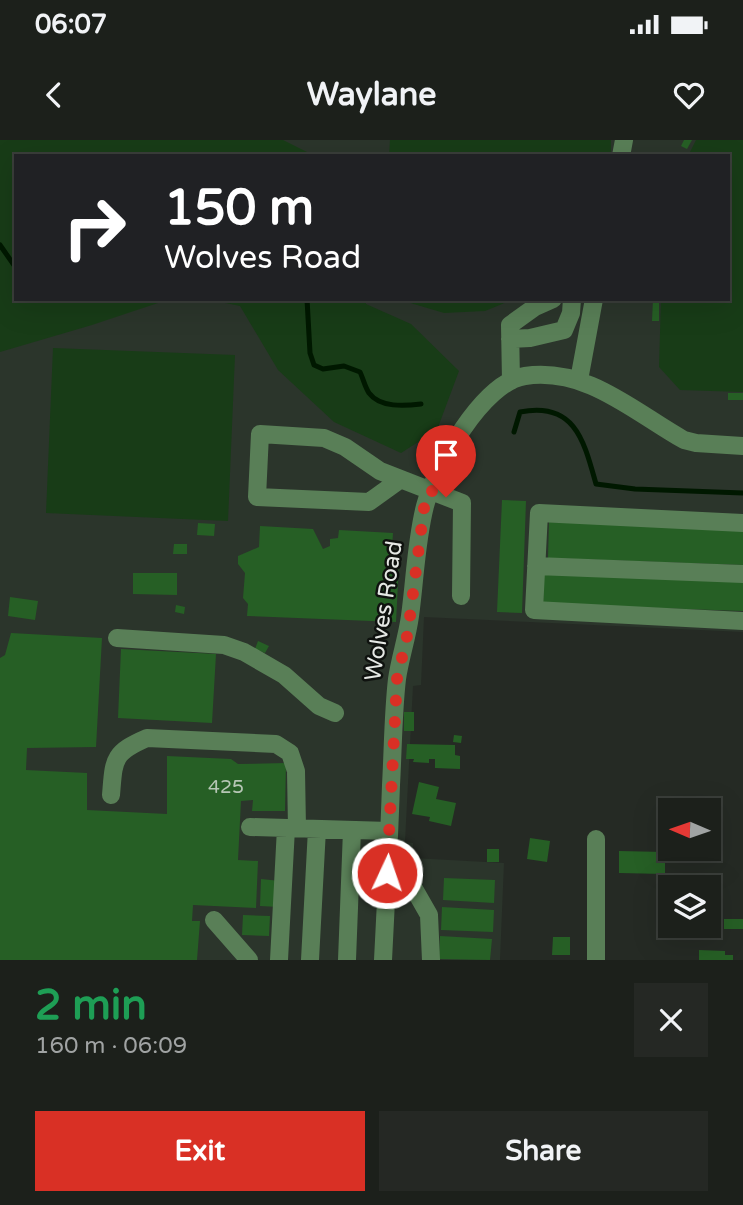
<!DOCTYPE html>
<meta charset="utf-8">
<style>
:root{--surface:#1c201b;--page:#252824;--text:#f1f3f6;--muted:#a0a3a3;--line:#3a3e3a;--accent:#d93025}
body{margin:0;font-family:"Varela Round",sans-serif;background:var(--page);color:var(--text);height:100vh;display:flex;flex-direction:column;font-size:26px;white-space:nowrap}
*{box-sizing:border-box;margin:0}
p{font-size:23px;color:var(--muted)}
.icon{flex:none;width:38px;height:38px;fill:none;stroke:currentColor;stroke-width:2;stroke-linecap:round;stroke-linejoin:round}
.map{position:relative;height:820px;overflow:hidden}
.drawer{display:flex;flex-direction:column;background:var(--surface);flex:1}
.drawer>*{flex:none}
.hud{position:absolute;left:14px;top:14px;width:716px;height:147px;border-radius:0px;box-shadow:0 7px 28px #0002,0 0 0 2px var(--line);background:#202124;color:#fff;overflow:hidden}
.needle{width:46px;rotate:272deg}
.tools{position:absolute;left:658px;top:658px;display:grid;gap:14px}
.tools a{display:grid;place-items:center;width:63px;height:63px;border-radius:0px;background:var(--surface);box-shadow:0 7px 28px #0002,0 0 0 2px var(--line);font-size:35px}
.pin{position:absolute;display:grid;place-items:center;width:60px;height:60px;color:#fff;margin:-72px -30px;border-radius:50% 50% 50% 0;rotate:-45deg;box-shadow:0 0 7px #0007}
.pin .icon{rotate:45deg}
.me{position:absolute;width:77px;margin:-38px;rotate:3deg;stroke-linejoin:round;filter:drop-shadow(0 0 5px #0008)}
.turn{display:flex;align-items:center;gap:24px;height:147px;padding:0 35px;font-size:32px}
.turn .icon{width:91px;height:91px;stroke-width:2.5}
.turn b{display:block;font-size:49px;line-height:60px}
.round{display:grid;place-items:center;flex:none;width:74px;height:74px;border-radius:0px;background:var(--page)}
.summary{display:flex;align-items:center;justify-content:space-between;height:119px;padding:0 35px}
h1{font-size:42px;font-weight:700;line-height:52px;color:#1e9e55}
.primary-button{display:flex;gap:14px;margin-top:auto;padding:14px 35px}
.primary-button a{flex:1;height:80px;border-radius:0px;background:var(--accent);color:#fff;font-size:28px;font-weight:700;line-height:80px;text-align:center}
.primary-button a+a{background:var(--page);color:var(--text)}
.status{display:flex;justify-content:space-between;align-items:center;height:49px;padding:0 35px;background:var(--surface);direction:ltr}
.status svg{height:19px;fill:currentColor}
header{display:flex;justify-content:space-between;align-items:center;height:91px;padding:0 35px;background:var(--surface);font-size:32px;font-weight:700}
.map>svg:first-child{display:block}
.built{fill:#2b352b;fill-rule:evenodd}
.green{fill:#183c17}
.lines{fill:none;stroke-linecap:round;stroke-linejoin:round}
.stream{stroke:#001800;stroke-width:5}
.building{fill:#265f25}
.minor{stroke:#597f57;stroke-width:18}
.route{stroke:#d93025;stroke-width:12;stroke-dasharray:0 21.6}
.labels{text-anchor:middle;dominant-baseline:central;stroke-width:5;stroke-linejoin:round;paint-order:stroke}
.number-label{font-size:19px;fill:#b6c6b5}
.street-label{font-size:23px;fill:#e6e9e5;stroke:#0f120f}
</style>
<div class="status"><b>06:07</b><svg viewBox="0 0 49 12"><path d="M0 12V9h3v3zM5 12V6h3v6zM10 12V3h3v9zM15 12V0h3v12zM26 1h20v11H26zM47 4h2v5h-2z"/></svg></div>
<header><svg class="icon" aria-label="back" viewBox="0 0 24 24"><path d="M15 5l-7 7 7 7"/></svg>Waylane<svg class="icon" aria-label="heart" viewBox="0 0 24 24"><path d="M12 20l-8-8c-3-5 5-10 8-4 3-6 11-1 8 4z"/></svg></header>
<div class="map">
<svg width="743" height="820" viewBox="0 0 743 820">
<rect width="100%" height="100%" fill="#252a24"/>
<path class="built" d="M 13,0 L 743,0 L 743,492 L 424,477 L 421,545 L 413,546 L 405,702 L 413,703 L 413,718 L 504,723 L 500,820 L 0,820 L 0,148 ZM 16,16 L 728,16 L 728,159 L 16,159 Z"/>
<path class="green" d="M 0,0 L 283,0 L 315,16 L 16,16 L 16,159 L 170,159 L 92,185 L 0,212 Z
M 390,0 L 611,0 L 611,16 L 389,16 Z
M 696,0 L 743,0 L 743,252 L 680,250 L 659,227 L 661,159 L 728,159 L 728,16 L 688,16 Z
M 206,159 L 366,159 L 366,164 L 411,184 L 459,231 L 437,290 L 401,313 L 334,282 L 278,230 L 240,166 Z
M 397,159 L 514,159 L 485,171 L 444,173 Z
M 53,208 L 235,215 L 228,381 L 46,373 Z"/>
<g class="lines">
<path class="stream" d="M 0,105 L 16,128
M 307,159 L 310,213 L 314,225 L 323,229 L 344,226 L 360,232 C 363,238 365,247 369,253 C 380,268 405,266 421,264
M 514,292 L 520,272 C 575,261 584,301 596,344 L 635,349 L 743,353"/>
</g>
<path class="building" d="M 684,0 L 692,0 L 687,9 L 681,6 Z
M 653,159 L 659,159 L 659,181 L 652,181 Z
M 728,253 L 743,253 L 743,260 L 728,260 Z
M 502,360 L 526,361 L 522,473 L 497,472 Z
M 549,382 L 743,390 L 743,425 L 548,418 Z
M 198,383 L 215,384 L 214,396 L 197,395 Z
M 260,386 L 313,389 L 323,409 L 330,406 L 330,399 L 338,398 L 339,390 L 393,393 L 391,423 L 399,424 L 396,482 L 247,476 L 248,464 L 243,458 L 245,433 L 238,424 L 238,416 L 259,407 Z
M 174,404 L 187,404 L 187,414 L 173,414 Z
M 133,433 L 177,433 L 177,455 L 133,454 Z
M 544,434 L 743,440 L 743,471 L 543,464 Z
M 10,457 L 38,461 L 35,480 L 8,476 Z
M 176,465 L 185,467 L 184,474 L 175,472 Z
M 11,493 L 102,498 L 96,607 L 27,608 L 26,630 L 87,633 L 87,670 L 167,674 L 167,616 L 231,619 L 238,624 L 286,623 L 285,671 L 252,671 L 253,660 L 241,661 L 238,720 L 258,721 L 256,768 L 193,765 L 192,781 L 200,781 L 197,820 L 0,820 L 0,518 L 5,515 Z
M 258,501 L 269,506 L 265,513 L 255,509 Z
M 121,509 L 216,514 L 212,583 L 118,578 Z
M 404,572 L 414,572 L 414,591 L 404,591 Z
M 454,595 L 462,596 L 461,603 L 453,602 Z
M 407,604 L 455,605 L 455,615 L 460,616 L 460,629 L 435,628 L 435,619 L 429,619 L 429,623 L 413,622 L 414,619 L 406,619 Z
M 419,642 L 439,647 L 436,659 L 456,663 L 451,686 L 429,681 L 430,677 L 412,674 Z
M 530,698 L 550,701 L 547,722 L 527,719 Z
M 487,709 L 499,709 L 499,722 L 487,722 Z
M 619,711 L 665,712 L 665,734 L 619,733 Z
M 444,738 L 495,740 L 494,763 L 443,760 Z
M 261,739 L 280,741 L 279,767 L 260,766 Z
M 442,767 L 494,770 L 493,792 L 441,790 Z
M 243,775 L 270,776 L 269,796 L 242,795 Z
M 724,779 L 743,779 L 743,789 L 724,789 Z
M 440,796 L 492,799 L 490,820 L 439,819 Z
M 553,797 L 570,797 L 570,815 L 552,815 Z
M 699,810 L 725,811 L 725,815 L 733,815 L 733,820 L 699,820 Z"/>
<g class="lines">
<path class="minor" d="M 621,16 L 624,0
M 510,199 L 530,198 L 564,190 L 571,173 L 572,159
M 579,240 L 594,159
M 511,241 L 510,185 L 535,167 L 553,159
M 401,339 L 369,362 L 257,357 L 260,294 L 324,298 L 345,307 L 380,331 L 462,363 L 461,456
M 743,383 L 539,373 L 534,470 L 743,481
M 536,426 L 743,434
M 117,498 L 224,505 L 244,512 L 284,535 L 319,566 L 335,573
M 111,655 C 114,620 112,613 147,598 L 276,604 L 290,613 L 296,631 L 297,688
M 250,687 L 389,691
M 387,733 L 413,747 L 429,775 L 431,820
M 214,780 L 249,820
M 279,820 L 286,688
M 310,820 L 317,689
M 347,820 L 352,690
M 383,820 C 386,762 389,703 391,645 C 393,610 393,574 397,539 C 400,518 407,498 410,476 C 415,440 416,401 425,366 C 435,327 483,242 525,236 C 587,227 634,272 684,300 L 696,303 L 743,306
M 596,820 L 596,699"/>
</g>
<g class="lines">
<path class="route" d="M 387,733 L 397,539 L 408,492 L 424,368 L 430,350 L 446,357"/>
</g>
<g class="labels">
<g class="number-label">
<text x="226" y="647">425</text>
</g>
<g class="street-label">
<text transform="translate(384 471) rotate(-81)">Wolves Road</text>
</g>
</g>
</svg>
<div class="tools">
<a><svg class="needle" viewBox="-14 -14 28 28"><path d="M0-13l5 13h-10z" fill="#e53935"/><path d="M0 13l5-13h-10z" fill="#a0a3a3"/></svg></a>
<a><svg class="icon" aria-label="layers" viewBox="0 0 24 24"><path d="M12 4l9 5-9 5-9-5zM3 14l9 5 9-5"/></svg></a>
</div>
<div class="pin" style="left:446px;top:357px;background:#d93025"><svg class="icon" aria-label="arrive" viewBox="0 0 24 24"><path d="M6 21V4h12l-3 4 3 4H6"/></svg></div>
<svg class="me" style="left:387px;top:733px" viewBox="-20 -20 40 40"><circle r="17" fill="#d93025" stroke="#fff" stroke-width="3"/><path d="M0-11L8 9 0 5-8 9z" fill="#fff"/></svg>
<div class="hud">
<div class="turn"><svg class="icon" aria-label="right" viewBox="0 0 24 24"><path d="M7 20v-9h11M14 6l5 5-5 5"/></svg><div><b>150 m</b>Wolves Road</div></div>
</div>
</div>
<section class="drawer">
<div class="summary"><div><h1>2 min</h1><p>160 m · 06:09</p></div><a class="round"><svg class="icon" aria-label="close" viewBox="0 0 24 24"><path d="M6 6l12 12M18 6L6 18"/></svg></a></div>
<div class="primary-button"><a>Exit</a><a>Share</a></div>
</section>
